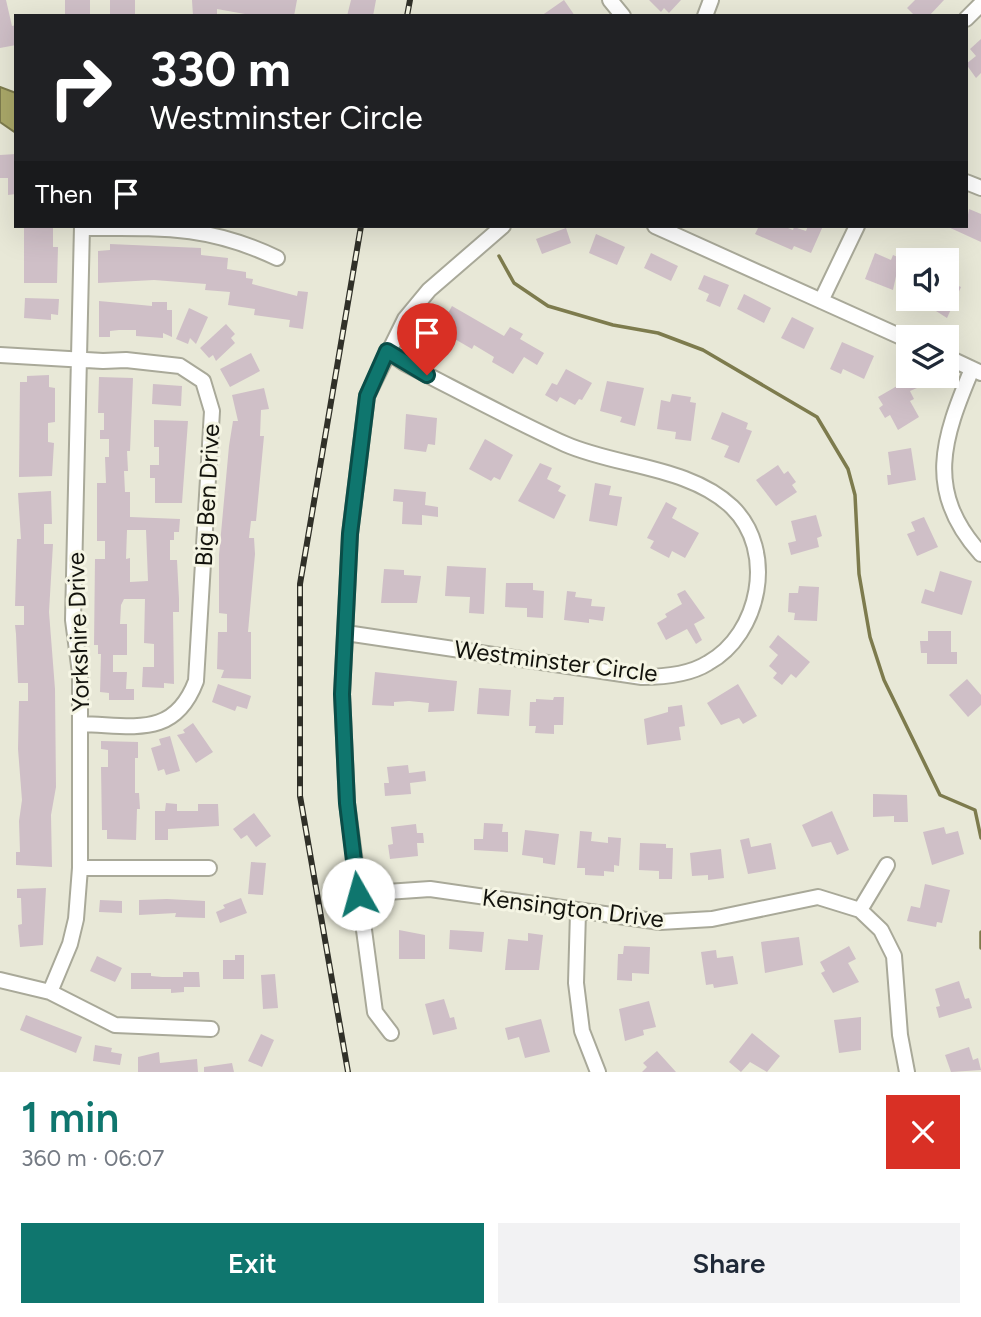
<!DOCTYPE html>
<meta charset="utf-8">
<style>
:root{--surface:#fff;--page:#f2f2f3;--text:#1f2937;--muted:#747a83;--accent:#0f766e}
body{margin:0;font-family:Figtree,sans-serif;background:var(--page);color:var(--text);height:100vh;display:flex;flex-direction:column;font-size:26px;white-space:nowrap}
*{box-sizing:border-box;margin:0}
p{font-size:23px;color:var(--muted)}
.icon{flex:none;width:38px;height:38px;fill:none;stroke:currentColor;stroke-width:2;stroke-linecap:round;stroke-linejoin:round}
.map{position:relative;height:1072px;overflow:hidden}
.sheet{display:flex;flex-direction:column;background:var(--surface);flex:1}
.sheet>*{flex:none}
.top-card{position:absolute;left:14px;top:14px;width:954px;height:214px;border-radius:0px;box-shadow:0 7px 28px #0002;background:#202124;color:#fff;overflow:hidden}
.fabs{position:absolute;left:896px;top:248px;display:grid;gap:14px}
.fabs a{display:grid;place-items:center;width:63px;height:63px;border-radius:0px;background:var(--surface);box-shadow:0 7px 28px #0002;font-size:35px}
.pin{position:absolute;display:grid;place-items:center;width:60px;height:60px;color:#fff;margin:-72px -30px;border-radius:50% 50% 50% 0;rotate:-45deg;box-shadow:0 0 7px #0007}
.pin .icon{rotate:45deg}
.me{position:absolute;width:77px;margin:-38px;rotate:353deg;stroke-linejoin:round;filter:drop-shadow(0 0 5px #0008)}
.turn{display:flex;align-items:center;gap:24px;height:147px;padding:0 21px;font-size:32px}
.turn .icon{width:91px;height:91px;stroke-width:2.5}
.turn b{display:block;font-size:49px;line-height:60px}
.then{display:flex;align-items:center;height:66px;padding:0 21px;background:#0003;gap:14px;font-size:26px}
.round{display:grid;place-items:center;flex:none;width:74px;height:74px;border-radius:0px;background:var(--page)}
.head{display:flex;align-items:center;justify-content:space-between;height:119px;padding:0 21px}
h1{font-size:42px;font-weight:600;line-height:52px;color:var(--accent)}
.button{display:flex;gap:14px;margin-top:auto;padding:14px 21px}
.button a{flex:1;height:80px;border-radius:0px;background:var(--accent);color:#fff;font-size:28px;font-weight:600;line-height:80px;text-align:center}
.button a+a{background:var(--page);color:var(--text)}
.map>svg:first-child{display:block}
.water{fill:#aaa869;stroke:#7d7b4d;stroke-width:2}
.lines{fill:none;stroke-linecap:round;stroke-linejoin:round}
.stream{stroke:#7d7b4d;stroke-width:3.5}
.building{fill:#cfbfc7;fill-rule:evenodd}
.minor-casing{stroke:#a9a999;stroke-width:18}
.minor{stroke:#fff;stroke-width:14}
.rail-casing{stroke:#303028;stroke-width:6}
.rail{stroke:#f5f5e4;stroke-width:3.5;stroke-dasharray:10;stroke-linecap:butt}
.route-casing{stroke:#0a4d48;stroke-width:18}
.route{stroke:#0f766e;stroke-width:12}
.labels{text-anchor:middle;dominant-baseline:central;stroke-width:6;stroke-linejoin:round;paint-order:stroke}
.street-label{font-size:24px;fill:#13130d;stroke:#f5f5e4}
</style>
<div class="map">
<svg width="981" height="1072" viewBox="0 0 981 1072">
<rect width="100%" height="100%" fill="#e8e8d7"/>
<path class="water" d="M 0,87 L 16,93 L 16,133 L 0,122 Z"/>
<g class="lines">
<path class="stream" d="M 499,256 L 514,283 L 548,306 L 613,325 L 658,333 L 703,350 L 817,417 L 848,469 L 855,495 L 859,574 L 870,637 L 884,680 L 940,795 L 975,810 L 981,838
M 981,932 L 981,948"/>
</g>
<path class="building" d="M 0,0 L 6,0 L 12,26 L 16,25 L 16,45 L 0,48 Z
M 65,0 L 90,0 L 90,16 L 65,16 Z
M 110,0 L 135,0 L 135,16 L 110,16 Z
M 192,0 L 297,0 L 294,16 L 256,16 L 217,9 L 217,16 L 193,16 Z
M 351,0 L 376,0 L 373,16 L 347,16 Z
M 564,0 L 575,16 L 541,16 Z
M 649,0 L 681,0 L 669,13 L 664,8 L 661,12 Z
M 915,0 L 944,0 L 929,16 L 915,16 L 907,8 Z
M 981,39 L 981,73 L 976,78 L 966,64 L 976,56 L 970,49 Z
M 16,154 L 16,194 L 8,195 L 8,178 L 0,178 L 0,155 Z
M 969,209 L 981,214 L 981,242 L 946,226 L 966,226 Z
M 24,226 L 53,226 L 53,247 L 58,247 L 57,283 L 24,283 Z
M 759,226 L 783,226 L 793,230 L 794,227 L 806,231 L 808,226 L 823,226 L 811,253 L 794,246 L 792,250 L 755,234 Z
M 566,228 L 571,243 L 542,254 L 536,239 Z
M 596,234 L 625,247 L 617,265 L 589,253 Z
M 110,244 L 201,248 L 201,255 L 228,258 L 227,269 L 246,272 L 246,278 L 253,279 L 252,284 L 297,296 L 298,291 L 308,292 L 303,329 L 289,327 L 290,320 L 254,315 L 255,309 L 228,305 L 230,292 L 205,290 L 206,284 L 154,280 L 98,283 L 98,251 L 110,250 Z
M 651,253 L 678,266 L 671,281 L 644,268 Z
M 875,253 L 891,260 L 893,255 L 900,258 L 893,290 L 865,279 Z
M 704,275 L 729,285 L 720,307 L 706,301 L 709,294 L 698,289 Z
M 947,281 L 961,287 L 947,318 L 936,311 L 941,299 L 947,299 Z
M 744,294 L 771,308 L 764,323 L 737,309 Z
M 25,298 L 59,299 L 58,315 L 51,314 L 51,320 L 24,318 Z
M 99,301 L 152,306 L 152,302 L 167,302 L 167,310 L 172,310 L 172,337 L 163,333 L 163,338 L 136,336 L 136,330 L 119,330 L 110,331 L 110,337 L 99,337 Z
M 452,306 L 504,336 L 510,327 L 523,334 L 520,339 L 544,353 L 537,365 L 524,357 L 513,374 L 492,362 L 494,357 L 474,345 L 472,349 L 453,338 L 449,345 L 435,337 Z
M 189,308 L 208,317 L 196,344 L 190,338 L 188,344 L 176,339 Z
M 792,317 L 814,328 L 804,349 L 781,338 Z
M 226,324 L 235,334 L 231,338 L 235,343 L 216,361 L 213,355 L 209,358 L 200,348 Z
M 842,342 L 874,356 L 864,379 L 843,369 L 841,374 L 830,369 Z
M 251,353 L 260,371 L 230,387 L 220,369 Z
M 566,369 L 592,383 L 582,400 L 579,399 L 575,405 L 560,397 L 557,402 L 545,395 L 552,383 L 557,385 Z
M 49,375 L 49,387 L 55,388 L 55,422 L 48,423 L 48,442 L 54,443 L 52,476 L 19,477 L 20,382 L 27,382 L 27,376 Z
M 99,377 L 133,378 L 130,451 L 127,451 L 128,471 L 124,471 L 125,492 L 130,492 L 130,517 L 180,519 L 179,532 L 174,532 L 174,540 L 170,540 L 170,560 L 177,560 L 179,599 L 179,612 L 173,612 L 174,684 L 164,683 L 164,688 L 142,687 L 143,667 L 154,667 L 154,644 L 144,643 L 145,599 L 124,599 L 121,605 L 120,624 L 127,624 L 127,655 L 113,655 L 113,672 L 127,672 L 126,689 L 134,689 L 134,700 L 109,700 L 109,693 L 100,692 L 101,654 L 98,654 L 98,645 L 94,645 L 95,559 L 105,559 L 105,541 L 97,541 L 97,483 L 106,483 L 105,457 L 109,457 L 109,439 L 100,439 L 100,430 L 104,430 L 104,413 L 98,413 ZM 127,530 L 146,530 L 148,581 L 130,582 L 130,558 L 126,559 Z
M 911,378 L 917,388 L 910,391 L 914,399 L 910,401 L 919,417 L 898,430 L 890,415 L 885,418 L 879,408 L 883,405 L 878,397 Z
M 607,381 L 644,388 L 635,426 L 620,422 L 622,417 L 600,411 Z
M 153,384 L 182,386 L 181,406 L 152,404 Z
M 264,388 L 269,409 L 261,410 L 260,436 L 264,436 L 256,521 L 251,521 L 249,538 L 254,538 L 255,554 L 248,632 L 251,632 L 251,679 L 221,678 L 224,670 L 217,669 L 218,632 L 227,632 L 227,614 L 219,613 L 219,555 L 229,446 L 233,421 L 238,421 L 232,395 Z
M 672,394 L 691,397 L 690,402 L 696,403 L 691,441 L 675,439 L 676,432 L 657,429 L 661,400 L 670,402 Z
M 722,412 L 748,423 L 746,429 L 752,431 L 739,463 L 724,457 L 729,446 L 711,439 Z
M 406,414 L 437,418 L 435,445 L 428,444 L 426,452 L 404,449 Z
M 154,420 L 188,421 L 182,503 L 155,503 L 155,478 L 150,478 L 150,465 L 159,465 L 159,447 L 154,447 Z
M 485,439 L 513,455 L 500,480 L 494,477 L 491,481 L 469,469 Z
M 911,448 L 916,480 L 888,485 L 887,475 L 891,475 L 888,452 Z
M 540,463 L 552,468 L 547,479 L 561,486 L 558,491 L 566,495 L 554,519 L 518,501 Z
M 778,465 L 784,474 L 788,471 L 796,482 L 792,485 L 797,492 L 776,506 L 756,480 Z
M 595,483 L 611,486 L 609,495 L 622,497 L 617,526 L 589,521 Z
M 394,489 L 426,492 L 425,505 L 438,507 L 438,517 L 422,515 L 422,525 L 402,524 L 403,502 L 393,501 Z
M 51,491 L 52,524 L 44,524 L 44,544 L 53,544 L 49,612 L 55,689 L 56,787 L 51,815 L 52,867 L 16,865 L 16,852 L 20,852 L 19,821 L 22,800 L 18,749 L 19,701 L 28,701 L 28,683 L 18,683 L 16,634 L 15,625 L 24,625 L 24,606 L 15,606 L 17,539 L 21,539 L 18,493 Z
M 666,502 L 677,508 L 672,518 L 699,533 L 685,558 L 672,551 L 669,558 L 650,548 L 654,541 L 647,538 Z
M 816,515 L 822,536 L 817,538 L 819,547 L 791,555 L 788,543 L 796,541 L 791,521 Z
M 924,517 L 938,547 L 917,556 L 907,534 L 915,531 L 911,522 Z
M 447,566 L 486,568 L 484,614 L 469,613 L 470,597 L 445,596 Z
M 384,569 L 404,570 L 404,575 L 421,576 L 417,603 L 381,603 Z
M 940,571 L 972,581 L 962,615 L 921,603 L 925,589 L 934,592 Z
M 506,583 L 533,583 L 533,590 L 544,591 L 543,618 L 527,617 L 527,608 L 505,607 Z
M 799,586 L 819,587 L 817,621 L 794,620 L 795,613 L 788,612 L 789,593 L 798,593 Z
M 685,590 L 705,618 L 694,624 L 702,640 L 696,644 L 687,629 L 666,640 L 657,623 L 667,617 L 665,614 L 682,604 L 677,594 Z
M 567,591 L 576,592 L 575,597 L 592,599 L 591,606 L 605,607 L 603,621 L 589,619 L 589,623 L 564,620 Z
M 928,631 L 951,631 L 951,652 L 957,652 L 957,664 L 927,664 L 927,653 L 921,653 L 920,641 L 928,641 Z
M 778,635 L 810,662 L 796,678 L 791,674 L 782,685 L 773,678 L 777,673 L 769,666 L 778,655 L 769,647 Z
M 375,672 L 457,681 L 454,711 L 428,712 L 429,703 L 409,701 L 394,702 L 394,706 L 372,705 Z
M 967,679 L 981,695 L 981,705 L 968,717 L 949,695 Z
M 218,684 L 251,696 L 247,709 L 237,706 L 235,711 L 212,702 Z
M 738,684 L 757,716 L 743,724 L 739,718 L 721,725 L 707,703 Z
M 479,688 L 511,690 L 509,716 L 477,714 Z
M 554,697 L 564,697 L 563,725 L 554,725 L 554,734 L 535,733 L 536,726 L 529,726 L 530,702 L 536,702 L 536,699 L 553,700 Z
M 682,705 L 685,726 L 679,727 L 681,740 L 647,745 L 644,719 L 668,712 L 668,707 Z
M 193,723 L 213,752 L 196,763 L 177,735 L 185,733 L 183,730 Z
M 170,736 L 180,771 L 166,775 L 164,769 L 158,771 L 151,748 L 161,745 L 159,739 Z
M 101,741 L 138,742 L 138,758 L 135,758 L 135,793 L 139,793 L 140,809 L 137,809 L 136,840 L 107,839 L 107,830 L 102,830 L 101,767 L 108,767 L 108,750 L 101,749 Z
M 408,765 L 409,773 L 425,771 L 426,781 L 410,783 L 411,794 L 385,796 L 384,783 L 389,783 L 387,767 Z
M 873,794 L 907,795 L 908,822 L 894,822 L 894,816 L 873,817 Z
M 166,803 L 177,804 L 177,811 L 198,811 L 198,804 L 218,804 L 219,826 L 168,829 L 168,840 L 155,840 L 155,811 L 165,811 Z
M 832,811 L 849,850 L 837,855 L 831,842 L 812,847 L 802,825 Z
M 254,813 L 271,836 L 256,847 L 247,835 L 241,839 L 233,829 Z
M 484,823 L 503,824 L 502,832 L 508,832 L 508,852 L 474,850 L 474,839 L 483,839 Z
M 416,824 L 417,833 L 423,833 L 424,843 L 417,843 L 418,856 L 390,859 L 388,845 L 393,844 L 391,827 Z
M 944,827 L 946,834 L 958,831 L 964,854 L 932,865 L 923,832 Z
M 525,830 L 559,834 L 555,865 L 543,863 L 543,858 L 522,855 Z
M 580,831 L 592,832 L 591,841 L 608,843 L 608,837 L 621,838 L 619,866 L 614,865 L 614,872 L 604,871 L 604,876 L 585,875 L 585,868 L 577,868 Z
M 749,838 L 751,847 L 771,843 L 776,869 L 748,874 L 740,840 Z
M 640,843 L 666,844 L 666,848 L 673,848 L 672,879 L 659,879 L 659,871 L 639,870 Z
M 721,849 L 724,878 L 708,880 L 708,875 L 692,876 L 690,853 Z
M 251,862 L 266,863 L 263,895 L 248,894 Z
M 925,884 L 950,890 L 942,923 L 937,922 L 936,927 L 907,921 L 911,906 L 920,908 Z
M 46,888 L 43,945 L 20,947 L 18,925 L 22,924 L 21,898 L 17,898 L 17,889 Z
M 241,898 L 247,913 L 220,923 L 216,912 L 225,908 L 223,905 Z
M 167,899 L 205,901 L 205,918 L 175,917 L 176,913 L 139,915 L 139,900 Z
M 100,900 L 122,901 L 122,913 L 99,912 Z
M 399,930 L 425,935 L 425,959 L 399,959 Z
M 450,930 L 484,932 L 482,952 L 449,949 Z
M 528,933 L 543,935 L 539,970 L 505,970 L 508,939 L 528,941 Z
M 799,937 L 803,965 L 765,973 L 761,942 Z
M 624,946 L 650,947 L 649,974 L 632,973 L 632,981 L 617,980 L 618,954 L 623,954 Z
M 849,946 L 856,959 L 848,963 L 859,982 L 833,993 L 821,973 L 825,971 L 820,962 Z
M 716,950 L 717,958 L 733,956 L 738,984 L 714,988 L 713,984 L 706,985 L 701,952 Z
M 235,955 L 244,955 L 244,979 L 223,979 L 223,960 L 235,960 Z
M 97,956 L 122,968 L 115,982 L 90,971 Z
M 183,972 L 199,972 L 200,987 L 184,987 L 184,992 L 171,993 L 171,989 L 131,989 L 131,973 L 151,973 L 151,976 L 162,977 L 183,977 Z
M 275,974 L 278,1008 L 263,1009 L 261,975 Z
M 959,981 L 965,999 L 969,998 L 972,1008 L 939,1018 L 936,1007 L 940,1006 L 935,989 Z
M 444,999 L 450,1018 L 454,1017 L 457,1029 L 433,1035 L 425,1004 Z
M 649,1001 L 656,1027 L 643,1030 L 644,1035 L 625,1041 L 619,1009 Z
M 26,1015 L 82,1037 L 76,1053 L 20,1030 Z
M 861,1017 L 861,1050 L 839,1053 L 834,1020 Z
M 541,1019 L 550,1052 L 525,1058 L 519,1037 L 508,1040 L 505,1028 Z
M 752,1033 L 780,1056 L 767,1072 L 750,1062 L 741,1072 L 729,1062 Z
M 261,1034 L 274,1040 L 262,1067 L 248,1061 Z
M 95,1045 L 112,1048 L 111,1052 L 122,1054 L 120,1065 L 93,1061 Z
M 969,1047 L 973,1060 L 978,1058 L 981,1070 L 951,1072 L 945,1055 Z
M 657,1051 L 676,1072 L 642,1072 L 647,1067 L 643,1063 Z
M 159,1052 L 160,1063 L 197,1059 L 198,1072 L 138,1072 L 138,1057 Z
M 232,1063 L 234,1072 L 204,1072 L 204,1067 Z"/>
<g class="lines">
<g class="minor-casing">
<path id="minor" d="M 610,0 L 623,16
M 705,16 L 711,0
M 966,19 L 981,4
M 966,182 L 981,188
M 655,226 L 908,340
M 82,228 C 158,228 206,224 277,258
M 821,301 L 857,226
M 0,355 L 103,361 L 126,360 L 180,366 L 203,381 L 212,411 L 196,681 C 174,739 133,725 81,724
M 947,357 L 981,373
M 972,369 C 943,438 924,491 981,554
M 346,633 L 642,677 C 663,677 689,675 708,663 C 760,634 777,551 732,507 C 689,466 617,467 565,444 C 510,419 457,390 404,363 L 387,351
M 80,868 L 209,868
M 358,894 L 430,889 L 660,922 L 712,919 L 818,897 L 860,910 L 881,930 L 894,956 L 900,1035 L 907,1072
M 860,910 L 887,865
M 578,912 L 576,983 L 582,1031 L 598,1072
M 0,980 L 50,992 L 115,1025 L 211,1029
M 50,992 L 70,944 L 76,919 L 80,868 L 80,673 L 73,620 L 82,226
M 391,1033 L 375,1012 L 347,803 L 342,694 L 350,534 L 367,396 L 405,319 L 429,290 L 503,226"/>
</g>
<use href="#minor" class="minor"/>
<g class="rail-casing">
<path id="rail" d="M 407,16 L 410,0
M 348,1072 L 300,796 L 300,584 L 361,226"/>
</g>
<use href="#rail" class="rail"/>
</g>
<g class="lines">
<g class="route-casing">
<path id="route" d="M 358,894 L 347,803 L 342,694 L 350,534 L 367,396 L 387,351 L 427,375"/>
</g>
<use href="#route" class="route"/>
</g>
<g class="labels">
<g class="street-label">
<text transform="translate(207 495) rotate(-87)">Big Ben Drive</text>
<text transform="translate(78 632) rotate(-92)">Yorkshire Drive</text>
<text transform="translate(556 661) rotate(7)">Westminster Circle</text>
<text transform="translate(573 908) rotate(7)">Kensington Drive</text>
</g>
</g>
</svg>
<div class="fabs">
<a><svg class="icon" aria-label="sound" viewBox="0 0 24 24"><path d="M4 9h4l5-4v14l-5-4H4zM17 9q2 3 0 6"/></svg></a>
<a><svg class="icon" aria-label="layers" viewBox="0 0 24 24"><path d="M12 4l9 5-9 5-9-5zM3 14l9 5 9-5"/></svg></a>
</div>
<div class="pin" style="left:427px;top:375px;background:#d93025"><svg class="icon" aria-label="arrive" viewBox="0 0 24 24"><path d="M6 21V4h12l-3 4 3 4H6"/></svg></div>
<svg class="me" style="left:358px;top:894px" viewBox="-20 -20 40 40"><circle r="19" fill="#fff"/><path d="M0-13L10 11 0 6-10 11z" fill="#0f766e"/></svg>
<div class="top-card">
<div class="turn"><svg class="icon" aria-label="right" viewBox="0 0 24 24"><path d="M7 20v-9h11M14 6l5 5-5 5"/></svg><div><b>330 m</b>Westminster Circle</div></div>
<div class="then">Then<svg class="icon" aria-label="arrive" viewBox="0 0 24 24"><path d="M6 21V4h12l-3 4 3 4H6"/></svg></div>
</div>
</div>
<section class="sheet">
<div class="head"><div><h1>1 min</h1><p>360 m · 06:07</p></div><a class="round" style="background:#d93025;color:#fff"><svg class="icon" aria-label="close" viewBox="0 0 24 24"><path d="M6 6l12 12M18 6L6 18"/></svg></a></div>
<div class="button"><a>Exit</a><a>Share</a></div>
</section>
